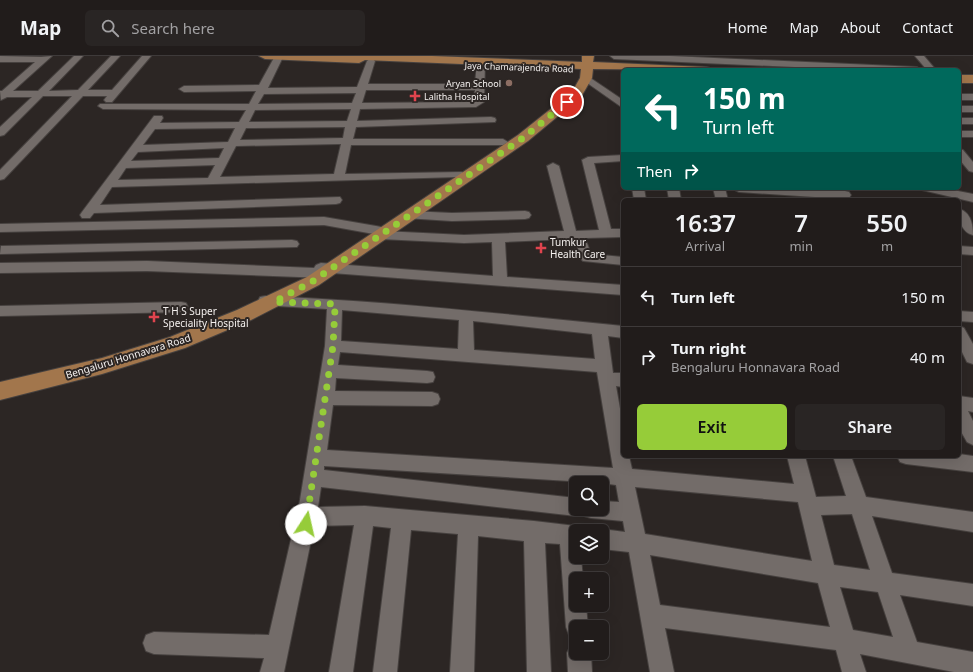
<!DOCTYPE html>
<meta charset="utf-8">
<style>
:root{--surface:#211c1b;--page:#292524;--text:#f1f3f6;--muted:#a2a1a3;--line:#3e3a3a;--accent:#96cc39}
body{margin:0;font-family:"Noto Sans",sans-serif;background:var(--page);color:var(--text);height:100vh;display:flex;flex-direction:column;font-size:15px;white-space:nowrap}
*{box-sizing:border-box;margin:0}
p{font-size:13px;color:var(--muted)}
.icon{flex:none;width:22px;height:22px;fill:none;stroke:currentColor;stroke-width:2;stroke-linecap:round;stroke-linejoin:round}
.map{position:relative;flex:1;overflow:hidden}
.drawer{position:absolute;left:621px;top:142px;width:340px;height:260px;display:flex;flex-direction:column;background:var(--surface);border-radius:6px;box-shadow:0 4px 16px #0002,0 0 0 1px var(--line)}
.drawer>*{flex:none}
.guide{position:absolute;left:621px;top:12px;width:340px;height:122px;border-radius:6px;box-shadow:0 4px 16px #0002,0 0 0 1px var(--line);background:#00695c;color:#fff;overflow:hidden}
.fabs{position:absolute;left:569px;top:420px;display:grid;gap:8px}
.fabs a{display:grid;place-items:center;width:40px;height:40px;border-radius:6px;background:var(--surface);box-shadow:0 4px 16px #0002,0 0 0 1px var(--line);font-size:20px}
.pin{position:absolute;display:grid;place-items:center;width:34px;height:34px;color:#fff;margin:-17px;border:2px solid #fff;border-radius:50%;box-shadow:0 1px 4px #0007}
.me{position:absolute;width:44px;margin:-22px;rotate:10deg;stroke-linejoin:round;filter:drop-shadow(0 0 3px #0008)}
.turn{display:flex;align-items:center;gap:14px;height:84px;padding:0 16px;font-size:18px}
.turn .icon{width:52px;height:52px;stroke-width:2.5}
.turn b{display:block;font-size:28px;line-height:34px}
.then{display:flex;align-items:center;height:38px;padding:0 16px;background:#0003;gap:8px;font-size:15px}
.eta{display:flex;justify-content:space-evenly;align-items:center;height:68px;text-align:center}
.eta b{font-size:24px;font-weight:600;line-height:28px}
.action{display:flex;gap:8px;margin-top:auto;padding:8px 16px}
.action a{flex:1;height:46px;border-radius:6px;background:var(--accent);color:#111;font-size:16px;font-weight:600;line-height:46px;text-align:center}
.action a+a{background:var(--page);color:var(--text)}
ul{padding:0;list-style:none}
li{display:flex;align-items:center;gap:12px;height:60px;padding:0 16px;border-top:1px solid var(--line)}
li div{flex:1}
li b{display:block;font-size:15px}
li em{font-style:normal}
header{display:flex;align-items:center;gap:24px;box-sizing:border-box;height:56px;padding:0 20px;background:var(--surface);border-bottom:1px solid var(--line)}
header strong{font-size:19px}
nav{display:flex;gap:22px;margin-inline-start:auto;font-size:14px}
.search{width:280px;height:36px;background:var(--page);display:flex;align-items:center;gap:10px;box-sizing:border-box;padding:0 14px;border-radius:6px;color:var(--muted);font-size:15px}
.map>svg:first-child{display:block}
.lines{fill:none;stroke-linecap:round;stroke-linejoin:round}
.minor-casing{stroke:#46413f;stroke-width:2}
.major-casing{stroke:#46413f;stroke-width:2}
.minor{fill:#736c69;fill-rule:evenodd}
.major{fill:#a2764c;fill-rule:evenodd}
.route{stroke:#96cc39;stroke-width:7;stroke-dasharray:0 12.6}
.education-dot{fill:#8d6e63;stroke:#2c2624;stroke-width:1.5}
.health-dot{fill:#e0444e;stroke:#2c2624;stroke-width:1.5}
.labels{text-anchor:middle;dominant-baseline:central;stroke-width:4;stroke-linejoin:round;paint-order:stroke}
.far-street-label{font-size:9px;fill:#f5f1ef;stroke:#2c2624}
.far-poi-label{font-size:9px;fill:#f5f1ef;stroke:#2c2624;text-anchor:end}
.poi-label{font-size:10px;fill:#f5f1ef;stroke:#2c2624;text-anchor:start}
.street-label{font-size:10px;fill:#f5f1ef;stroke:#2c2624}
</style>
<header>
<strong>Map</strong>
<div class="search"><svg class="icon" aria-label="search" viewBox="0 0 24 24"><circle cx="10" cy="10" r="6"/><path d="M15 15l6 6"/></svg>Search here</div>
<nav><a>Home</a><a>Map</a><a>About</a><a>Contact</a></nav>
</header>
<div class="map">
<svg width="973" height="616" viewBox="0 0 973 616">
<rect width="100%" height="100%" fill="#2c2624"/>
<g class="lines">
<g class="minor-casing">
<path id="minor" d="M 0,0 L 41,1 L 52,0 L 13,35 L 38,35 L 74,0 L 83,0 L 49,35 L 78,34 L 111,0 L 120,0 L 88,34 L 112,34 L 142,0 L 151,0 L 112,46 L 106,46 L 104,44 L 107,40 L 83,40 L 4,123 L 0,124 L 0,114 L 72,40 L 43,40 L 4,79 L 0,80 L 0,71 L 32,41 L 7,41 L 1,44 L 0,35 L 2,35 L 35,6 L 0,6 Z
M 275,0 L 283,1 L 268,32 L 357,31 L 367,5 L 371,2 L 375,5 L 368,28 L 475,28 L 477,6 L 478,4 L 484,4 L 485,6 L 484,46 L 476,51 L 360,53 L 357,65 L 491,61 L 495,62 L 496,64 L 495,66 L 356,71 L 353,83 L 503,83 L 508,86 L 503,89 L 351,89 L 345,118 L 462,116 L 464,118 L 462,120 L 458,121 L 112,131 L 100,149 L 340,141 L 342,144 L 340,147 L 336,148 L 94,157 L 90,162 L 82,162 L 80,159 L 82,156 L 154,60 L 162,60 L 163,62 L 160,67 L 239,66 L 246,54 L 103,53 L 98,50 L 100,48 L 249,48 L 256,35 L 184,36 L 179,33 L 184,30 L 259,29 ZM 366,34 L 475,34 L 474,45 L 471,46 L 362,47 ZM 356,37 L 352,47 L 258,48 L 264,38 ZM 351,53 L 347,65 L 249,66 L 255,54 ZM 345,71 L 343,82 L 240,84 L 246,72 ZM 235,72 L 228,86 L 143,89 L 155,73 ZM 339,88 L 341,88 L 334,118 L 220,121 L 236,90 ZM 224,92 L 219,102 L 131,105 L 138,96 ZM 215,109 L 208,122 L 118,124 L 126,112 Z
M 610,0 L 670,0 L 917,11 L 921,14 L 860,14 L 614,3 Z
M 915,0 L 924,0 L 936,14 L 927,14 Z
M 586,19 L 623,44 L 623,51 L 620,50 L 583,24 L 581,22 L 583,20 Z
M 959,38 L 973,38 L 973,44 L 959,44 Z
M 959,50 L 973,50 L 973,56 L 959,56 Z
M 959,62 L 973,62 L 973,68 L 959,68 Z
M 959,75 L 973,75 L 973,81 L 959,81 Z
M 959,93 L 963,94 L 973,106 L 973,116 L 969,115 L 959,103 Z
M 623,99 L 623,105 L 594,107 L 611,173 L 623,173 L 623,181 L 585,182 L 591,198 L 623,201 L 623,209 L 583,205 L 578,200 L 572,183 L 505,186 L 507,221 L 623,229 L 623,239 L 332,217 L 330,220 L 325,222 L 147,215 L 0,217 L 0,207 L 147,205 L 314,212 L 316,209 L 321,207 L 493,220 L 492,186 L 464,187 L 380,183 L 375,182 L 374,178 L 324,169 L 0,176 L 0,168 L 324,161 L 376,170 L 381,171 L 382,175 L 464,179 L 564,175 L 547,110 L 553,107 L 559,110 L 576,175 L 599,174 L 582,104 L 588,101 Z
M 632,132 L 644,132 L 646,144 L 634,144 Z
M 667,132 L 679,132 L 681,144 L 669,144 Z
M 713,132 L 725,132 L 728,144 L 716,144 Z
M 733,132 L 793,132 L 845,135 L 849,136 L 851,139 L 849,142 L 845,143 L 739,136 L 735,134 Z
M 920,132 L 943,132 L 973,138 L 973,146 L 922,134 Z
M 959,153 C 971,156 973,169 973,179 C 961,176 959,164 959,153 Z
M 409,155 L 452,157 L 525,155 L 529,156 L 531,159 L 529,162 L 525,163 L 452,165 L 405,162 L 403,159 L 405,156 Z
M 292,184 L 297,185 L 299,188 L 297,191 L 0,198 L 1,190 Z
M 959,190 L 973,191 L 973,199 L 959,198 Z
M 265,240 C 385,245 504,258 623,270 L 623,282 L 608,280 L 613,317 L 623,317 L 623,331 L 616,330 L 623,370 L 623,400 L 629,400 L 632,413 L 794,428 L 787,400 L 805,400 L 816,441 L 846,440 L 833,400 L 851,400 L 866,441 L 973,456 L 973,476 L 872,460 L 892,517 L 973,528 L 973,550 L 900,539 L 917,586 L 973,596 L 973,616 L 954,616 L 860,598 L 866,616 L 842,616 L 836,594 L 665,572 L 674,616 L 650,616 L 629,496 L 602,493 L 602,475 L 597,475 L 602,473 L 625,476 L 623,465 L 591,462 L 584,460 L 583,457 L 576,460 L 321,431 L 318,451 L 365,450 L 534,465 L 576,470 L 583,473 L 584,475 L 576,475 L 576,501 L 581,501 L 583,523 L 576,523 L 576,549 L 586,549 L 588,571 L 576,571 L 576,582 L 569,579 L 566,571 L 560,488 L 545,487 L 551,616 L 527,616 L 524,485 L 478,480 L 474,616 L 450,616 L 458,478 L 411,474 L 397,616 L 373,616 L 391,472 L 373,470 L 353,616 L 329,616 L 354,469 L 314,470 L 284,616 L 260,616 L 264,602 L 154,598 L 146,595 L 143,587 L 146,579 L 154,576 L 269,579 L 300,444 L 325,290 L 327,253 L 260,249 L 258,245 L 260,241 ZM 342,254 L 459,264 L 458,293 L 341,285 ZM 473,265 L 592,278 L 595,303 L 474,294 ZM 340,296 L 597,316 L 613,412 L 327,394 L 333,349 L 432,350 L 438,348 L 440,343 L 438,338 L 432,336 L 335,335 L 336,322 L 427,327 L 433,326 L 435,321 L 433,316 L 427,315 L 338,309 ZM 324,410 L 602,427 L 616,429 L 619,446 L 602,445 L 602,453 L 576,453 L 576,442 L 324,414 ZM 635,431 L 798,446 L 812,505 L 645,478 ZM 852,458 L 870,514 L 834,509 L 821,459 ZM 650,499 L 818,527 L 830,571 L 660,549 ZM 840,531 L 878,536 L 893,581 L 853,574 Z
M 181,246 L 186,247 L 188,251 L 186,255 L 181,256 L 0,260 L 0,250 Z
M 959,255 L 973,256 L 973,266 L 959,265 Z
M 959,270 L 964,272 L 973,288 L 973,308 L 967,306 L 959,290 Z
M 959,340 L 973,342 L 973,356 L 968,355 L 973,365 L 973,389 L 967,386 L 959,372 Z
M 959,398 L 973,400 L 973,416 L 906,408 L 900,406 L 897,400 L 959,400 Z
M 576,587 L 576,597 L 591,597 L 592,616 L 568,616 L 567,597 L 571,589 Z"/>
</g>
<g class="major-casing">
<path id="major" d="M 259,0 L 432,0 L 582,6 L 582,0 L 594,0 L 593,6 L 706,11 L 710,12 L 712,14 L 593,13 L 592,22 L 581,41 L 528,85 L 319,229 L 251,264 L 185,292 L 102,318 L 0,344 L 0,326 L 102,302 L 170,281 L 237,254 L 307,221 L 518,79 L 572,36 L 580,22 L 581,13 L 365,4 L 359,7 L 265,3 Z
M 959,19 L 973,19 L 973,27 L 959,27 Z"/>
</g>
<use href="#minor" class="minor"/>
<use href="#major" class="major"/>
</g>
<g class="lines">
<path class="route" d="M 306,468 L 333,290 L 335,252 L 335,248 L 274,246 L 313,225 L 523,82 L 567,46"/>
</g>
<circle class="education-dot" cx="509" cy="27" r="4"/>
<g class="health-dot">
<path d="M413 34h4v4h4v4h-4v4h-4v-4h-4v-4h4z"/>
<path d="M539 186h4v4h4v4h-4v4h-4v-4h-4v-4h4z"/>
<path d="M152 255h4v4h4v4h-4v4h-4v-4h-4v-4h4z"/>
</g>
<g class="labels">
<g class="far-street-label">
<text transform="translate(519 11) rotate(2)">Jaya Chamarajendra Road</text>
</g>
<g class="far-poi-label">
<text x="501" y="27">Aryan School</text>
<text x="424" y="40" text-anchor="start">Lalitha Hospital</text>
</g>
<g class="poi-label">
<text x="550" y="186">Tumkur<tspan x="550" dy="12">Health Care</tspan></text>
<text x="163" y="255">T H S Super<tspan x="163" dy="12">Speciality Hospital</tspan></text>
</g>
<g class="street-label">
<text transform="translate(128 300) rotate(-17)">Bengaluru Honnavara Road</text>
</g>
</g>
</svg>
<div class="fabs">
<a><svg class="icon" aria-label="search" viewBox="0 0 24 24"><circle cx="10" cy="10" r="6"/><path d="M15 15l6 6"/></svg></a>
<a><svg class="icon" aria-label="layers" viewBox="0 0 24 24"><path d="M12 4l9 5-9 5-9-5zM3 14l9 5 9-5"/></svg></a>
<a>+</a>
<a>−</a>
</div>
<div class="pin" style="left:567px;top:46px;background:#d93025"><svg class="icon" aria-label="arrive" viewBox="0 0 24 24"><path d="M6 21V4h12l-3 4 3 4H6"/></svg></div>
<svg class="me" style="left:306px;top:468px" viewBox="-20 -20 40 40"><circle r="19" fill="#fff"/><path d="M0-13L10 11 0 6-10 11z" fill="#96cc39"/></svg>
<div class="guide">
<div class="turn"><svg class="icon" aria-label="left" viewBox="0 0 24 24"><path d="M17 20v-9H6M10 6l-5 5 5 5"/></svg><div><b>150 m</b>Turn left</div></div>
<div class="then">Then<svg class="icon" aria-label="right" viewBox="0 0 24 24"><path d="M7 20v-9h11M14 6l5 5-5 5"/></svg></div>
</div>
<section class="drawer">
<div class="eta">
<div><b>16:37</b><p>Arrival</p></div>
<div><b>7</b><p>min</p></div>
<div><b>550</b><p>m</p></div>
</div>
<ul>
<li><svg class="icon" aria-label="left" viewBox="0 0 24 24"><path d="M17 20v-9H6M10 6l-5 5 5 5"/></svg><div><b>Turn left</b></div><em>150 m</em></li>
<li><svg class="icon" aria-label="right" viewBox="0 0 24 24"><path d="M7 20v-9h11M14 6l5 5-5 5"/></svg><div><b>Turn right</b><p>Bengaluru Honnavara Road</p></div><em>40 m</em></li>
</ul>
<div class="action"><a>Exit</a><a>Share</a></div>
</section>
</div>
